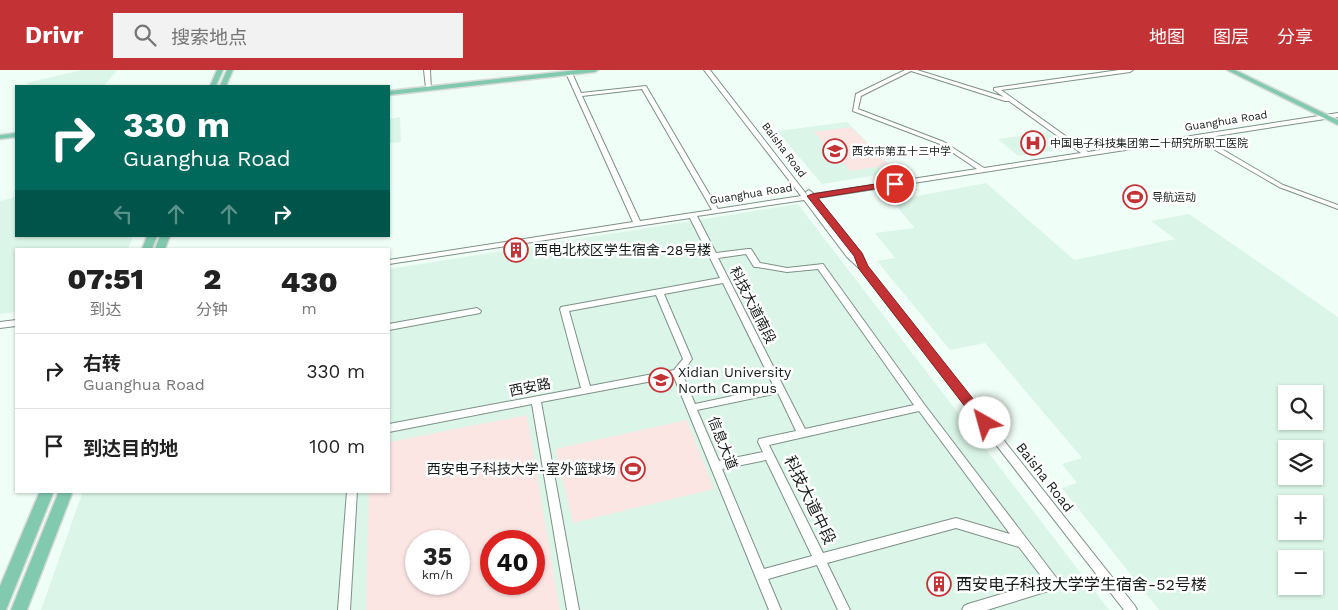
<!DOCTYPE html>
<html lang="zh">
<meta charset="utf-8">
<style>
:root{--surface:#fff;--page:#f2f2f2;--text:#222;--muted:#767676;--line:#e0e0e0;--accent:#c33336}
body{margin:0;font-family:"Work Sans","Noto Sans SC",sans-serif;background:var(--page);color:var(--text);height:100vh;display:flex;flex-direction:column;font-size:19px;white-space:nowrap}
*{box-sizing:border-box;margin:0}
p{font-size:16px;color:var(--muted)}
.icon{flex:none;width:28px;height:28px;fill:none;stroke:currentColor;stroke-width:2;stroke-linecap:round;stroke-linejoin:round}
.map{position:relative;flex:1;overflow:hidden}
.sheet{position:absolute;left:15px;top:178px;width:375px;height:245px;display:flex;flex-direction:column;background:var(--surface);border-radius:0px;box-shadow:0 1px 4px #0004}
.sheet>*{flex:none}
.top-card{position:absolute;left:15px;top:15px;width:375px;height:152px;border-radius:0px;box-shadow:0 1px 4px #0004;background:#00695c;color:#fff;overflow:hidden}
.controls{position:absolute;left:1278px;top:315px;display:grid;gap:10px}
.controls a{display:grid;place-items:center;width:45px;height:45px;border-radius:0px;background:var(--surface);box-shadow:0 1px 4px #0004;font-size:25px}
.speed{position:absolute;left:405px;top:460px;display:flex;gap:10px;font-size:25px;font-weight:700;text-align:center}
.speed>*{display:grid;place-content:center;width:65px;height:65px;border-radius:50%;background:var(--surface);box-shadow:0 1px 4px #0004;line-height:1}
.speed small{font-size:12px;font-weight:400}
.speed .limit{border:8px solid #d22;background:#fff;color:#111}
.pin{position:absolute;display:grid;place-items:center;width:42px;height:42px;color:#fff;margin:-21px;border:2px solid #fff;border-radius:50%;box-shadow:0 1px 5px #0007}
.me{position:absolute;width:55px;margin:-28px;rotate:322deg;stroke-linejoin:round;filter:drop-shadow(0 0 4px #0008)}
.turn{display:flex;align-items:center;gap:18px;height:105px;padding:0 25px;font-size:22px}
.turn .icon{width:65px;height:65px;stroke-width:2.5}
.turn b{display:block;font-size:35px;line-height:42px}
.lanes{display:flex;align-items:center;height:48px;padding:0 25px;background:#0003;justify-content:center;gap:25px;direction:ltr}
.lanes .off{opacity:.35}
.eta{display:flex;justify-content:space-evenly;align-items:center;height:85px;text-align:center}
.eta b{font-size:30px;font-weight:800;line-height:35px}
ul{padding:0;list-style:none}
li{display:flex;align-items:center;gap:15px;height:75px;padding:0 25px;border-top:1px solid var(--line)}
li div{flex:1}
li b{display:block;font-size:19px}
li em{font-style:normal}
header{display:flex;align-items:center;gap:30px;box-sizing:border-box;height:70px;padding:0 25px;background:var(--accent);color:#fff}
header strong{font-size:24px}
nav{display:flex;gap:28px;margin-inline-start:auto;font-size:18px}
.search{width:350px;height:45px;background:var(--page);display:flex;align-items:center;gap:12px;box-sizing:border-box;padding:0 18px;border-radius:0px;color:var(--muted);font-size:19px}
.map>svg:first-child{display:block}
.built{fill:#dbf6e8;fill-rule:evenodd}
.green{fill:#fbe6e4;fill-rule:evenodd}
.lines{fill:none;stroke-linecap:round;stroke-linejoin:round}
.minor-casing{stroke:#7e9087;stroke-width:2}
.major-casing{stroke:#d9dbda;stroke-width:3}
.minor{fill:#fff;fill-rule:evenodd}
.major{fill:#82caaf;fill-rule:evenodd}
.route{fill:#c33336;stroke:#7f2123}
.labels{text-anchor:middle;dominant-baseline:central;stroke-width:5;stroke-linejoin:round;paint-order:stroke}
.far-street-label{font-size:11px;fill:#141b18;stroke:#fff}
.far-poi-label{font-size:11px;fill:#141b18;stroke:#fff;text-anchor:start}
.poi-label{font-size:14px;fill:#141b18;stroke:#fff;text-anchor:start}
.street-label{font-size:14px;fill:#141b18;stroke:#fff}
.near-street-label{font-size:16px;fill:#141b18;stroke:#fff}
.near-poi-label{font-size:16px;fill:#141b18;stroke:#fff;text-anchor:start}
</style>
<header>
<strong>Drivr</strong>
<div class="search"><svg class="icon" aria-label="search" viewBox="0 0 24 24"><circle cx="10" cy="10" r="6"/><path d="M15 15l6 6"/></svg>搜索地点</div>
<nav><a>地图</a><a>图层</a><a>分享</a></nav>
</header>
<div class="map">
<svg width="1338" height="540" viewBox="0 0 1338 540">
<rect width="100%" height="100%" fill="#effef6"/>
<path class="built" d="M 82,0 L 117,0 L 104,16 L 28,16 L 27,13 Z
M 400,47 L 401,72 L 389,73 L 389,49 Z
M 847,52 L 897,102 L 822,114 L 777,61 Z
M 1048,62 L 1069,78 L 1018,86 L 998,69 Z
M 986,113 L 1074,190 L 1175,169 L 1151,151 L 1189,144 L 1338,247 L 1338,540 L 1159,540 L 1062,418 L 1077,413 L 1062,394 L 1082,388 L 985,273 L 950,280 L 877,191 L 895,188 L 875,163 L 915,158 L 892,131 ZM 1286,324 L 1314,324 L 1314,351 L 1286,351 ZM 1286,379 L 1314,379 L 1314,406 L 1286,406 ZM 1286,434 L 1314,434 L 1314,461 L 1286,461 ZM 1286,489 L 1314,489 L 1314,516 L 1286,516 Z
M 16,127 L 16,166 L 133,166 L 128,179 L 16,179 L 16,242 L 0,244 L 0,131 Z
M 798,134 L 1109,540 L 41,540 L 83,421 L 389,421 L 389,199 ZM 416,471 L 459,471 L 459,514 L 416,514 ZM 491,471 L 534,471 L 534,514 L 491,514 Z"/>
<path class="green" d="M 851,57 L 889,95 L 850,101 L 814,62 Z
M 527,345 L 560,540 L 366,540 L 369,421 L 389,421 L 389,372 ZM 459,471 L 459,514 L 416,514 L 416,471 ZM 491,471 L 534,471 L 534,514 L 491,514 Z
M 687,350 L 714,419 L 573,453 L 555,379 Z"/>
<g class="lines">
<g class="minor-casing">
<path id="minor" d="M 424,0 L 430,0 L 431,19 L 426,18 Z
M 704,0 L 710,0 L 807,125 L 806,122 L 809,120 L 814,124 L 977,99 L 940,74 L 853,41 L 856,24 L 905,0 L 917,0 L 1004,27 L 994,20 L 994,18 L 1119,0 L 1133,0 L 1130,2 L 1001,20 L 1088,82 L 1338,43 L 1338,47 L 1203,68 L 1283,115 L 1338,135 L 1338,139 L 1279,117 L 1196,69 L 817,128 L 861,183 L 865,192 L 864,194 L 1135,536 L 1137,540 L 1124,540 L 860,199 L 847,187 L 804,130 L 697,146 L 716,183 L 748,179 L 751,179 L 760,193 L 787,198 L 823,194 L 924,334 L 1058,510 L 1060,514 L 1058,518 L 987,540 L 962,540 L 964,536 L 968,534 L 1045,511 L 1019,477 L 956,458 L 827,493 L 850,540 L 838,540 L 817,495 L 768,509 L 781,540 L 769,540 L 674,307 L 541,332 L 579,540 L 567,540 L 532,334 L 389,362 L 389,354 L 581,318 L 560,239 L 561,237 L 720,208 L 690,148 L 389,194 L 389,190 L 633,152 L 566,3 L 567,2 L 572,3 L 581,23 L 646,16 L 718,139 L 801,126 ZM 911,1 L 1005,31 L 1009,31 L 1081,83 L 984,98 L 944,72 L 858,39 L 861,26 ZM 642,19 L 712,140 L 640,151 L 582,26 ZM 810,129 L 811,129 L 853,184 L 853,183 ZM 746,184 L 754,197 L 757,197 L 787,202 L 818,199 L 914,335 L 805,359 L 718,188 ZM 723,213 L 774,317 L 695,334 L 682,303 L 692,289 L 664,224 ZM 656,225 L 683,289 L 674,300 L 590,316 L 569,241 ZM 778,323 L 796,361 L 759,369 L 758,372 L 763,382 L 719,391 L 697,340 ZM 919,341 L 1010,464 L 956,448 L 823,483 L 769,375 ZM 766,390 L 812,486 L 764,499 L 722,399 Z
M 477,238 L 481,241 L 480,243 L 389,260 L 389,254 Z
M 16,250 L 16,256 L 0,258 L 0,252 Z
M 347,421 L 357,421 L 350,540 L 338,540 Z"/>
</g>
<g class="major-casing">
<path id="major" d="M 217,0 L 223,0 L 216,16 L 210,16 Z
M 227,0 L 233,0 L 226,16 L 220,16 Z
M 577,0 L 598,0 L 595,2 L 389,25 L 389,21 Z
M 1227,0 L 1235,0 L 1338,50 L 1338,55 Z
M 16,63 L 16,67 L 0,69 L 0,65 Z
M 147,166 L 157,166 L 152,179 L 142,179 Z
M 160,166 L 170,166 L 165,179 L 155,179 Z
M 40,421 L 54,421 L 6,540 L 0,540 L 0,516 Z
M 59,421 L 73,421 L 27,540 L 11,540 Z"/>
</g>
<use href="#minor" class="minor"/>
<use href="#major" class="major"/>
</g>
<path class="route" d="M 895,111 L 899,114 L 898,115 L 818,128 L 862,183 L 868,196 L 989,349 L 991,353 L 989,356 L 980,356 L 859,199 L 854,186 L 807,126 L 812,124 Z"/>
<defs>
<g id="hospital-ring" transform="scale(1.25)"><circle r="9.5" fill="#fff" stroke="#c33336" stroke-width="1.5"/><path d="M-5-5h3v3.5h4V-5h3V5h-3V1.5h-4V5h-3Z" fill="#c33336"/></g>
<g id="school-ring" transform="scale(1.25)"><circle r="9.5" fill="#fff" stroke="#c33336" stroke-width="1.5"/><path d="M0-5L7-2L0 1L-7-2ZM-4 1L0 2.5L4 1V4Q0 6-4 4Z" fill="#c33336"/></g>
<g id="stadium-ring" transform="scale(1.25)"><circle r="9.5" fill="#fff" stroke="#c33336" stroke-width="1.5"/><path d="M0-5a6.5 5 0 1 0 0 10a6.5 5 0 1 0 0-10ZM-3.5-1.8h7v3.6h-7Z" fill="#c33336"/></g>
<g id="building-ring" transform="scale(1.25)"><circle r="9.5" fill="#fff" stroke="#c33336" stroke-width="1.5"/><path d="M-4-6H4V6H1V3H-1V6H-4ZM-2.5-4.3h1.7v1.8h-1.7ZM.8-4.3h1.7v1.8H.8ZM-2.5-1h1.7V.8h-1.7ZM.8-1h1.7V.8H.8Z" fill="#c33336"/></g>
<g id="university-ring" transform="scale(1.25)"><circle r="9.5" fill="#fff" stroke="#c33336" stroke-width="1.5"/><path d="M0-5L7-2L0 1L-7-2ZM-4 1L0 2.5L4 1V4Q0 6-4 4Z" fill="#c33336"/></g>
</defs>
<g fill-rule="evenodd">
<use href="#hospital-ring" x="1033" y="73"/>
<use href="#school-ring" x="835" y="81"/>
<use href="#stadium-ring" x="1135" y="127"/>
<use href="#building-ring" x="516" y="180"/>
<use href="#university-ring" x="661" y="310"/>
<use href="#stadium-ring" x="633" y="399"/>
<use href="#building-ring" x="939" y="514"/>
</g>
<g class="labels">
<g class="far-street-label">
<text transform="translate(1226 51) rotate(-9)">Guanghua Road</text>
<text transform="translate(784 80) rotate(53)">Baisha Road</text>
<text transform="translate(751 124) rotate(-9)">Guanghua Road</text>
</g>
<g class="far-poi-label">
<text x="1050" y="73">中国电子科技集团第二十研究所职工医院</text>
<text x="852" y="81">西安市第五十三中学</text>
<text x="1152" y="127">导航运动</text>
</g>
<g class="poi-label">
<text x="534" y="180">西电北校区学生宿舍-28号楼</text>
<text x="678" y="302">Xidian University<tspan x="678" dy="16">North Campus</tspan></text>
<text x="616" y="399" text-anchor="end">西安电子科技大学-室外篮球场</text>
</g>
<g class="street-label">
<text transform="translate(753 235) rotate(63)">科技大道南段</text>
<text transform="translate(530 317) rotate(-11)">西安路</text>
<text transform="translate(723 373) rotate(68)">信息大道</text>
<text transform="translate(1045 407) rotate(52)">Baisha Road</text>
</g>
<g class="near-street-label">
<text transform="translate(810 430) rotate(64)">科技大道中段</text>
</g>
<g class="near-poi-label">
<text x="956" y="514">西安电子科技大学学生宿舍-52号楼</text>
</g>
</g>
</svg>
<div class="controls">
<a><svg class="icon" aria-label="search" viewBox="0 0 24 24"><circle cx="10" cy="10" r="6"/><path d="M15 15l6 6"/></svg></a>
<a><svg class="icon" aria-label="layers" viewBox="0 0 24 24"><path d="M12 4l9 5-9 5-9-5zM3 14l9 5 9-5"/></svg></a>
<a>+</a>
<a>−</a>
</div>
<div class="speed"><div>35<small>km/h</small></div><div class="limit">40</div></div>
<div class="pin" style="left:895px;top:114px;background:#d93025"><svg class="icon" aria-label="arrive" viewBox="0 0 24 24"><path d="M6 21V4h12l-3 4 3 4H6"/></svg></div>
<svg class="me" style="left:985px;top:353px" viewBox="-20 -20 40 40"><circle r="19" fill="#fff"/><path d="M0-13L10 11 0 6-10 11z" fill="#c33336"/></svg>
<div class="top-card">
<div class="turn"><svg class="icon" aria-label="right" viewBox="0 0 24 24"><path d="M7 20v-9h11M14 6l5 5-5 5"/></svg><div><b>330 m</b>Guanghua Road</div></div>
<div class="lanes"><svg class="icon off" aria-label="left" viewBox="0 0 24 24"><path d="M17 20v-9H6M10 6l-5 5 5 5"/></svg><svg class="icon off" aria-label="ahead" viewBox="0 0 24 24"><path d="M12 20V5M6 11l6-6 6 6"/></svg><svg class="icon off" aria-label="ahead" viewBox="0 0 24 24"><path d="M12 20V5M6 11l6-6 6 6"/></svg><svg class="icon" aria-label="right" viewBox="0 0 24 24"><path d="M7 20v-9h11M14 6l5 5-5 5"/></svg></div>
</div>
<section class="sheet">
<div class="eta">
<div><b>07:51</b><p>到达</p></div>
<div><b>2</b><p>分钟</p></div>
<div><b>430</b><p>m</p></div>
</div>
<ul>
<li><svg class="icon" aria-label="right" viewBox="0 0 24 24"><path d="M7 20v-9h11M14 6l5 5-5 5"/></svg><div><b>右转</b><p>Guanghua Road</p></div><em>330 m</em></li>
<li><svg class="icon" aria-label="arrive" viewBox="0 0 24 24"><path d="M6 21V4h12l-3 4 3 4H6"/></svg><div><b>到达目的地</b></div><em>100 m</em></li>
</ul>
</section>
</div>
